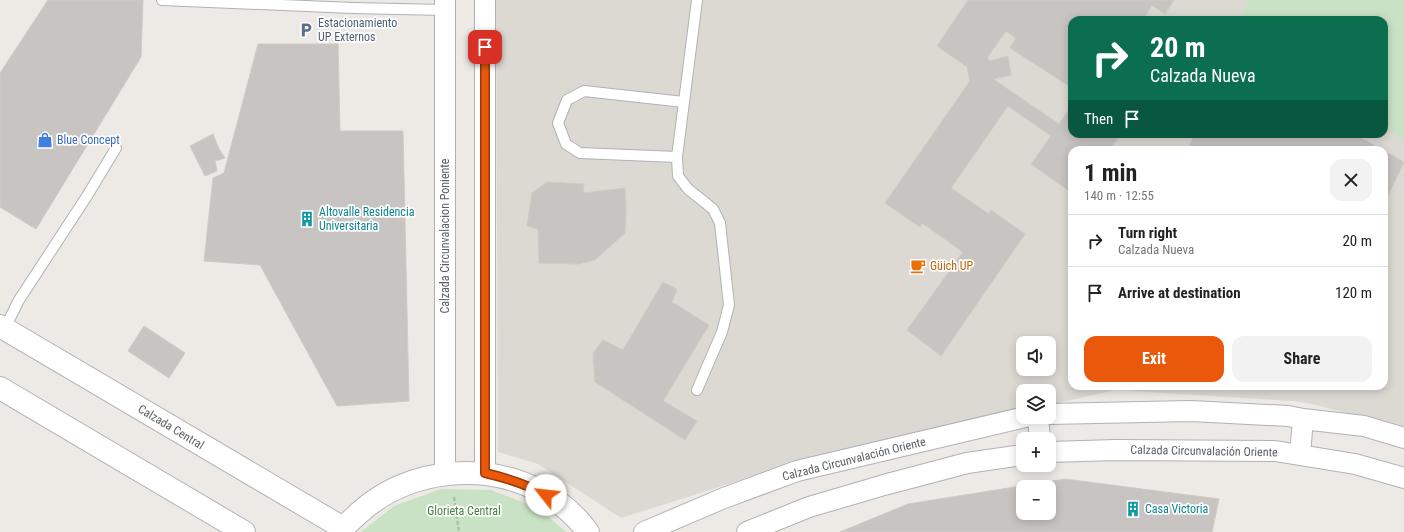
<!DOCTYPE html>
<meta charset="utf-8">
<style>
:root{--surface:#fff;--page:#f2f2f2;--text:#222;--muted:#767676;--line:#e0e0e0;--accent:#ea580c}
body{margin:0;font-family:"Roboto Condensed",sans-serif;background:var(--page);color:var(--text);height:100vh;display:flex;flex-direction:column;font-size:15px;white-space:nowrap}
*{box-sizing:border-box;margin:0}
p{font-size:13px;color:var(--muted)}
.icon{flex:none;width:22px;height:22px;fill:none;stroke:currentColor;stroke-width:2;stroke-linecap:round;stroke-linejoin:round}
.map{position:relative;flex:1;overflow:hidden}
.sheet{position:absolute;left:1068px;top:146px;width:320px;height:244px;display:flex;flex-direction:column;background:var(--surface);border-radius:12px;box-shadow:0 2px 10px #0003}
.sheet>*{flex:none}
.guide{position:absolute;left:1068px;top:16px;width:320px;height:122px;border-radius:12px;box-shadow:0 2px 10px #0003;background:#0b6e4f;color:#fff;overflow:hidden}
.buttons{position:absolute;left:1016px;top:336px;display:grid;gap:8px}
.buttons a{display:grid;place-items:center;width:40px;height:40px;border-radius:8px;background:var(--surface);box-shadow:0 2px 10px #0003;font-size:20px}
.pin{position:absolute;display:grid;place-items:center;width:34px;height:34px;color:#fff;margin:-17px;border-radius:8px;box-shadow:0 2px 6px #0006}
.me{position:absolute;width:44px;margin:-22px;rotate:299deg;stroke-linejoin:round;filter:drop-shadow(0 0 3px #0008)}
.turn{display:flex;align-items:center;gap:14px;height:84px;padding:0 16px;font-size:18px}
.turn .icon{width:52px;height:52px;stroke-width:2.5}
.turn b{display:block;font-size:28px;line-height:34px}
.then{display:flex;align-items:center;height:38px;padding:0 16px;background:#0003;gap:8px;font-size:15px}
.round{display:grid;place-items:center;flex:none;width:42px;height:42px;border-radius:12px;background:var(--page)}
.headline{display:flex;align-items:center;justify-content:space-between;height:68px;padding:0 16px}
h1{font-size:24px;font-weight:700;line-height:30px}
.button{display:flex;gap:8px;margin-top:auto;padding:8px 16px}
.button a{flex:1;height:46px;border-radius:12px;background:var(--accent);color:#fff;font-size:16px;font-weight:700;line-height:46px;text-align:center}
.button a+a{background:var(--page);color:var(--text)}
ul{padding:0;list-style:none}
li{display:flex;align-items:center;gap:12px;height:52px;padding:0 16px;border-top:1px solid var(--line)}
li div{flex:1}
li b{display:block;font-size:15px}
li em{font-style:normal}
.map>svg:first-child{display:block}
.education{fill:#dcd9d3;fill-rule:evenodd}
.green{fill:#c9e1c4}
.building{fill:#c8c4c1;stroke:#d1cac3;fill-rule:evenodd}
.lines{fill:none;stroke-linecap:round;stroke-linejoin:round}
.lane-casing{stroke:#afb2b5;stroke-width:12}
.street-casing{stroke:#afb2b5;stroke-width:22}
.secondary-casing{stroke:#b1b4b7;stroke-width:24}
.path{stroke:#a2c9a5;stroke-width:2.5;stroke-dasharray:4 2;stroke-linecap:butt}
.lane{stroke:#fff;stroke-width:10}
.street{stroke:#fff;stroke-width:20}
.secondary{stroke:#fff;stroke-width:22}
.route-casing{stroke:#983908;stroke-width:10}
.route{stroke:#ea580c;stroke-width:7}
.labels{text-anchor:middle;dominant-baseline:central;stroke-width:3.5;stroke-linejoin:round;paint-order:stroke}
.service-label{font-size:12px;fill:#4e5e75;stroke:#fff;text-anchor:start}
.shop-label{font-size:12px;fill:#366cbe;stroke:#fff;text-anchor:start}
.culture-label{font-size:12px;fill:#0d838f;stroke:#fff;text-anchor:start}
.street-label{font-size:12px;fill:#5c6063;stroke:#fff}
.food-label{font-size:12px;fill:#c56008;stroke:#fff;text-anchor:start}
.park-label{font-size:12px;fill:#487f3f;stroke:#fff}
</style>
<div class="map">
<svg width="1404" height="532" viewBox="0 0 1404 532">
<rect width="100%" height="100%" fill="#ede9e4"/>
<path class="education" d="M 496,0 L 1404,0 L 1404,428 L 1312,404 L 1292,401 L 1116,390 L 1049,405 L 1049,391 L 1023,391 L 1023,411 L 795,463 L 621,518 L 538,464 L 498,452 ZM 1072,20 L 1384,20 L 1384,134 L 1072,134 ZM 1072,150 L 1384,150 L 1384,386 L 1072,386 ZM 1023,343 L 1049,343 L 1049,369 L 1023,369 Z"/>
<path class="green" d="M 1249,0 L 1404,0 L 1404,139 L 1384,129 L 1384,20 L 1239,20 Z
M 441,489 L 491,490 L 538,508 L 566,532 L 361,532 L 394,506 Z"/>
<path class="building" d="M 48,0 L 143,0 L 141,57 L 36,229 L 0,207 L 0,73 Z
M 968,0 L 1174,0 L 1165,14 L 1152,5 L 1143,20 L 1072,20 L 1072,88 L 1010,48 L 1016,38 L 1006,31 L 987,58 L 990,61 L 1008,56 L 1011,75 L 993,79 L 1059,124 L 1072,105 L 1072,134 L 1121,134 L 1109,150 L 1072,150 L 1072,193 L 1031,164 L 1051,136 L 1008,106 L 951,188 L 989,214 L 991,210 L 1025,234 L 941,356 L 907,330 L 963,252 L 922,223 L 920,227 L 885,203 L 970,81 L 967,67 L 937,46 Z
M 258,44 L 338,44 L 340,131 L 403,131 L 409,401 L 337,406 L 260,265 L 204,261 L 213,178 L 224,173 Z
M 213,134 L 219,149 L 225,158 L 215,161 L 217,171 L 205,176 L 190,146 Z
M 1195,134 L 1354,134 L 1382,150 L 1187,150 Z
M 1384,151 L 1404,162 L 1384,204 Z
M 547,182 L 584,184 L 583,193 L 625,188 L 626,210 L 625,233 L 595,260 L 578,264 L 539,263 L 538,229 L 527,226 L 532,193 Z
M 663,282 L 677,289 L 672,302 L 709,325 L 663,401 L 697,421 L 685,440 L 595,382 L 593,353 L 603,340 L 623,350 Z
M 144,326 L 185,353 L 169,378 L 128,351 Z
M 1065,479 L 1219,499 L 1212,532 L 840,532 L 908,504 ZM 1023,487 L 1049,487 L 1049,513 L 1023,513 Z"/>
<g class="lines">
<g class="lane-casing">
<path id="lane" d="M 162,0 L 353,8 L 445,10
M 677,157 L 580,153 L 566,144 L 558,123 L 567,100 L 584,91 L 684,102
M 5,328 L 19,300 L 87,196 L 116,148
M 697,390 L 722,332 L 729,305 L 720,223 L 713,209 L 688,189 L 678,176 L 677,157 L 697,0"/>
</g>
<g class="street-casing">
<path id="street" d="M 485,0 L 485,473
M 1049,414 L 1191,411 L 1288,416 L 1303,419 L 1364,426 L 1404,438
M 1038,417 L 1040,439
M 1049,452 L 1116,450 L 1275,451 L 1355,464 L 1404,478
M 1300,455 L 1303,419
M 445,473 L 445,0
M 644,532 L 724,498 L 797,471 L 1025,417
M 747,532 L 809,507 L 884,485 L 967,463 L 1023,455"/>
</g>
<g class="secondary-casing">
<path id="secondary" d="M 0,326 L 343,528
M 0,388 L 244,532
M 340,532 C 345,525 353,519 359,513 C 424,454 535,460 588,532"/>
</g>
<path class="path" d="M 454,497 L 459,532"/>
<use href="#lane" class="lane"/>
<use href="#street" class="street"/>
<use href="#secondary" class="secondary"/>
</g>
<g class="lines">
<g class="route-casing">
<path id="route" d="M 485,47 L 485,473 C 507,478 526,484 546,495"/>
</g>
<use href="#route" class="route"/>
</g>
<defs>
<g id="parking-bare" transform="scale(1.2)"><path d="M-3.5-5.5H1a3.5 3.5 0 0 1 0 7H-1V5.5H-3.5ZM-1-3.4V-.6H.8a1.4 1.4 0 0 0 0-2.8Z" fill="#5c6f8a" stroke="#fff" stroke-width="2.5" paint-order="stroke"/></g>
<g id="shop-bare" transform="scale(1.2)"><path d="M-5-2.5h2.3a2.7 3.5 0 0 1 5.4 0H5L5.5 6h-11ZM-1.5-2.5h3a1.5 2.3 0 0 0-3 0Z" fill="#3f7fe0" stroke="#fff" stroke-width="2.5" paint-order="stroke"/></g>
<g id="building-bare" transform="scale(1.2)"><path d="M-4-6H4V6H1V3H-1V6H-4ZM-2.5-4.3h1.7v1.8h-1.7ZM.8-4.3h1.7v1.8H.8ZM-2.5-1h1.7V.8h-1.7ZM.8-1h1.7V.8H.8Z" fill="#0f9aa8" stroke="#fff" stroke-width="2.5" paint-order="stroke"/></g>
<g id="cafe-bare" transform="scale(1.2)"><path d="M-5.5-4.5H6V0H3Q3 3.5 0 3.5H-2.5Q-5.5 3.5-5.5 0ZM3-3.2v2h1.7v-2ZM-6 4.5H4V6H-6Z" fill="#e8710a" stroke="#fff" stroke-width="2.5" paint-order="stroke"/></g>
</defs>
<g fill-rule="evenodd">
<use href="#parking-bare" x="306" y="30"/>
<use href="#shop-bare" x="45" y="140"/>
<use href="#building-bare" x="307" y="219"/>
<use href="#cafe-bare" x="918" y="266"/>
<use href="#building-bare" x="1133" y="509"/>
</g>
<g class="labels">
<g class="service-label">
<text x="318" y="23">Estacionamiento<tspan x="318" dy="14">UP Externos</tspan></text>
</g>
<g class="shop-label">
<text x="57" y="140">Blue Concept</text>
</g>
<g class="culture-label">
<text x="319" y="212">Altovalle Residencia<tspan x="319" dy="14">Universitaria</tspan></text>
<text x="1145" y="509">Casa Victoria</text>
</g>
<g class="street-label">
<text transform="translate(445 236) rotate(-90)">Calzada Circunvalacion Poniente</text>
<text transform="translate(171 427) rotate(31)">Calzada Central</text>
<text transform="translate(1204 451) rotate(1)">Calzada Circunvalación Oriente</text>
<text transform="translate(854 459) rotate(-14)">Calzada Circunvalación Oriente</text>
</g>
<g class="food-label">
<text x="930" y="266">Güich UP</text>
</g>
<g class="park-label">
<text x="464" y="511">Glorieta Central</text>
</g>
</g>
</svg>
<div class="buttons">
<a><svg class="icon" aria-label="sound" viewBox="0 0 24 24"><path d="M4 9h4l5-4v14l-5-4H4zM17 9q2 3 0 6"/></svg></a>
<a><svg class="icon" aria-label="layers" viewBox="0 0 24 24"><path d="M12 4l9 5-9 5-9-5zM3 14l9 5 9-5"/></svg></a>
<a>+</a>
<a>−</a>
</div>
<div class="pin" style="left:485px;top:47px;background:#d93025"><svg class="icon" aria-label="arrive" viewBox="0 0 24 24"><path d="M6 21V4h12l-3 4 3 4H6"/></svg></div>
<svg class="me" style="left:546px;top:495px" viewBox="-20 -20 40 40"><circle r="19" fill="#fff"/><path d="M0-13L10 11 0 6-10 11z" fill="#ea580c"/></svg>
<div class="guide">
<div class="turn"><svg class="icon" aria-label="right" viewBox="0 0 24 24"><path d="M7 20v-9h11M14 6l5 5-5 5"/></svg><div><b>20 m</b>Calzada Nueva</div></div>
<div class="then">Then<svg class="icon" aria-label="arrive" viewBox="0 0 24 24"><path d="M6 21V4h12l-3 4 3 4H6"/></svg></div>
</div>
<section class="sheet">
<div class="headline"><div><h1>1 min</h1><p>140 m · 12:55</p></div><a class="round"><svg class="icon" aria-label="close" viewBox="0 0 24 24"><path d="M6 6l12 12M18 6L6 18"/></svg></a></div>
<ul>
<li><svg class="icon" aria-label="right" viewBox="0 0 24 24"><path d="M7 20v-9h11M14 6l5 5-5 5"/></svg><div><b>Turn right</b><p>Calzada Nueva</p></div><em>20 m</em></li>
<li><svg class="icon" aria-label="arrive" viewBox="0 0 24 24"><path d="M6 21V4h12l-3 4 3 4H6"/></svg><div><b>Arrive at destination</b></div><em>120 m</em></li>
</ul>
<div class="button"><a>Exit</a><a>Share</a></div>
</section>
</div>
